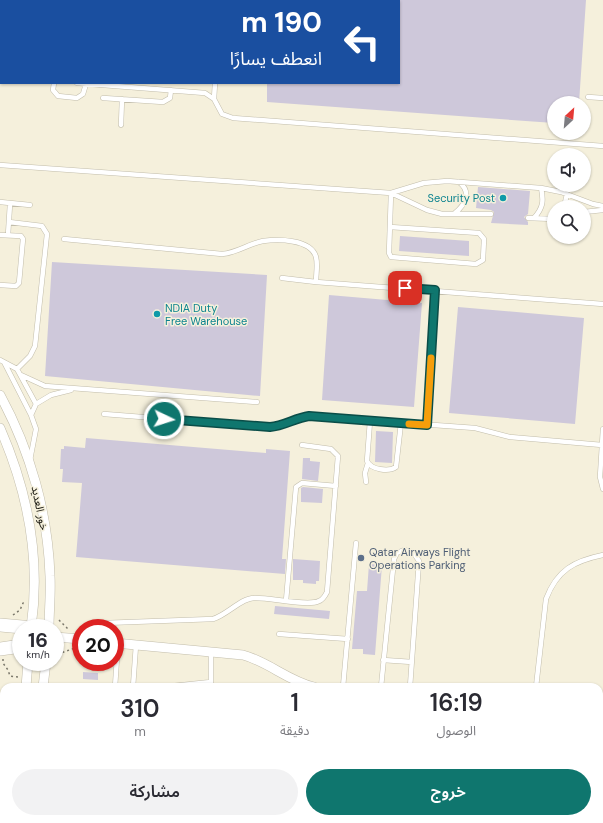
<!DOCTYPE html>
<html lang="ar">
<meta charset="utf-8">
<style>
:root{--surface:#fff;--page:#f2f2f3;--text:#2b2b33;--muted:#7c7c81;--accent:#0f766e}
body{margin:0;font-family:"DM Sans","Noto Sans Arabic",sans-serif;background:var(--page);color:var(--text);direction:rtl;height:100vh;display:flex;flex-direction:column;font-size:15px;white-space:nowrap}
*{box-sizing:border-box;margin:0}
p{font-size:13px;color:var(--muted)}
.icon{flex:none;width:22px;height:22px;fill:none;stroke:currentColor;stroke-width:2;stroke-linecap:round;stroke-linejoin:round}
.map{position:relative;flex:1;overflow:hidden;direction:ltr}
.drawer{position:absolute;left:0px;top:683px;width:603px;height:140px;display:flex;flex-direction:column;background:var(--surface);border-radius:12px 12px 0 0;box-shadow:0 1px 3px #0004;direction:rtl}
.drawer>*{flex:none}
.banner{position:absolute;left:0px;top:0px;width:400px;height:84px;box-shadow:0 1px 3px #0004;direction:rtl;background:#1a4fa0;color:#fff;overflow:hidden}
.needle{width:26px;rotate:26deg}
.controls{position:absolute;left:547px;top:96px;display:grid;gap:8px}
.controls a{display:grid;place-items:center;width:44px;height:44px;border-radius:50%;background:var(--surface);box-shadow:0 1px 3px #0004;font-size:20px}
.speed{position:absolute;left:12px;top:619px;display:flex;gap:8px;font-size:20px;font-weight:700;text-align:center}
.speed>*{display:grid;place-content:center;width:52px;height:52px;border-radius:50%;background:var(--surface);box-shadow:0 1px 3px #0004;line-height:1}
.speed small{font-size:10px;font-weight:400}
.speed .limit{border:6px solid #d22;background:#fff;color:#111}
.pin{position:absolute;display:grid;place-items:center;width:34px;height:34px;color:#fff;margin:-17px;border-radius:8px;box-shadow:0 2px 6px #0006}
.me{position:absolute;width:44px;margin:-22px;rotate:94deg;stroke-linejoin:round;filter:drop-shadow(0 0 3px #0008)}
.turn{display:flex;align-items:center;gap:14px;height:84px;padding:0 12px;font-size:18px}
.turn .icon{width:52px;height:52px;stroke-width:2.5}
.turn b{display:block;font-size:28px;line-height:34px}
.eta{display:flex;justify-content:space-evenly;align-items:center;height:68px;text-align:center}
.eta b{font-size:24px;font-weight:600;line-height:28px}
.cta{display:flex;gap:8px;margin-top:auto;padding:8px 12px}
.cta a{flex:1;height:46px;border-radius:24px;background:var(--accent);color:#fff;font-size:16px;font-weight:600;line-height:46px;text-align:center}
.cta a+a{background:var(--page);color:var(--text)}
.map>svg:first-child{display:block}
.building{fill:#cec8da}
.lines{fill:none;stroke-linecap:round;stroke-linejoin:round}
.lane-casing{stroke:#c2bdab;stroke-width:5.5}
.street-casing{stroke:#c2bdab;stroke-width:10}
.secondary-casing{stroke:#c2bdab;stroke-width:14}
.path{stroke:#7b786b;stroke-width:1.5;stroke-dasharray:2 3;stroke-linecap:butt}
.lane{stroke:#fff;stroke-width:4.5}
.street{stroke:#fff;stroke-width:9}
.secondary{stroke:#fff;stroke-width:13}
.route-casing{stroke:#0a4d48;stroke-width:10}
.route{stroke:#0f766e;stroke-width:7}
.slow{stroke:#f59e0b;stroke-width:7}
.culture-dot{fill:#0f9aa8;stroke:#f5f0dc;stroke-width:1.5}
.service-dot{fill:#5c6f8a;stroke:#f5f0dc;stroke-width:1.5}
.labels{text-anchor:middle;dominant-baseline:central;stroke-width:3;stroke-linejoin:round;paint-order:stroke}
.culture-label{font-size:11px;fill:#0d838f;stroke:#f5f0dc;text-anchor:end}
.street-label{font-size:11px;fill:#12110a;stroke:#f5f0dc}
.service-label{font-size:11px;fill:#4e5e75;stroke:#f5f0dc;text-anchor:start}
</style>
<div class="map">
<svg width="603" height="823" viewBox="0 0 603 823">
<rect width="100%" height="100%" fill="#f5f0dc"/>
<path class="building" d="M 399,0 L 586,0 L 579,103 L 554,103 L 554,123 L 267,102 L 267,83 L 399,83 Z
M 478,187 L 530,191 L 528,214 L 524,217 L 528,222 L 528,225 L 491,223 L 494,212 L 491,210 L 476,208 Z
M 400,236 L 469,241 L 469,256 L 399,251 Z
M 52,262 L 267,275 L 260,396 L 45,376 Z
M 329,295 L 422,303 L 414,407 L 322,400 Z
M 458,307 L 584,318 L 575,424 L 449,413 Z
M 376,431 L 393,432 L 392,463 L 375,462 Z
M 86,438 L 266,453 L 266,449 L 290,451 L 282,559 L 286,559 L 285,574 L 76,557 L 82,483 L 62,482 L 63,469 L 60,469 L 61,449 L 64,449 L 64,446 L 85,448 Z
M 303,458 L 310,458 L 310,461 L 320,462 L 318,481 L 302,479 Z
M 303,487 L 323,489 L 322,503 L 301,502 L 301,488 Z
M 293,559 L 320,561 L 319,581 L 316,581 L 316,584 L 303,583 L 303,580 L 293,580 Z
M 369,564 L 382,565 L 375,655 L 363,654 L 363,649 L 352,649 L 357,591 L 367,591 Z
M 275,606 L 330,611 L 329,619 L 274,614 Z
M 83,672 L 98,673 L 98,680 L 83,679 Z"/>
<g class="lines">
<g class="lane-casing">
<path id="lane" d="M 221,1 L 221,0
M 0,77 L 1,77
M 54,83 L 53,90 L 58,96 L 77,98 L 83,94 L 86,84
M 77,83 L 205,93 L 214,99 L 222,114 L 233,118 L 603,146
M 588,97 L 603,98
M 103,98 L 163,102 L 170,98 L 171,90
M 214,99 L 215,83
M 121,125 L 122,99
M 0,165 L 391,193 L 424,183 L 447,181 L 541,188 L 561,192 L 593,204 L 603,206
M 391,193 L 427,210 L 442,214 L 491,214
M 0,202 L 30,205
M 564,207 L 567,194
M 584,212 L 603,210
M 455,213 C 465,205 472,192 459,182
M 528,218 L 554,219
M 534,218 C 543,208 544,201 541,188
M 9,222 L 42,226 L 47,234 L 35,346 L 30,356 L 17,369
M 390,227 L 479,233 L 484,239 L 483,260 L 476,264 L 391,257 L 389,253 L 391,193
M 0,235 L 21,236 L 23,239 L 19,283 L 16,286 L 0,285
M 8,235 L 10,204
M 64,239 L 222,254 C 237,253 248,244 263,241 C 278,239 311,239 316,257 C 318,265 316,274 316,282 L 603,304
M 282,278 L 316,282
M 0,360 L 17,369 L 36,404 L 31,415 L 36,429 L 30,460
M 5,364 L 31,415
M 21,375 L 45,386 L 257,402
M 36,404 L 51,395 L 71,390
M 104,414 L 270,427 C 284,426 295,418 309,416 L 475,428 L 510,437 L 602,445
M 370,421 L 367,461 C 371,470 389,472 396,467 L 401,423
M 427,425 L 435,291
M 603,429 L 600,477 L 603,489
M 366,482 L 365,473 L 368,463
M 286,601 L 296,487 L 302,483 L 336,486
M 99,628 L 104,623 L 213,619 C 227,615 241,598 254,598 C 269,597 308,607 319,601 C 323,600 325,596 327,592 L 338,456 L 331,449 L 302,445
M 279,634 L 348,639
M 211,652 L 211,687
M 383,660 L 412,662
M 115,687 L 118,643
M 133,687 L 136,645
M 163,687 L 211,682
M 343,687 L 356,543
M 381,687 L 394,559 L 397,553 L 404,550 L 413,552 L 419,561 L 410,687
M 536,687 L 546,599 C 557,570 574,561 603,555
M 599,777 L 601,754
M 0,782 L 4,783
M 226,819 L 227,823
M 268,819 L 268,823
M 76,823 L 76,819
M 108,823 L 108,819
M 371,823 L 371,819
M 401,823 L 401,819
M 460,823 L 460,819
M 488,823 L 488,819
M 513,823 L 514,819
M 539,823 L 540,819
M 564,823 L 564,819
M 595,823 L 595,819"/>
</g>
<g class="street-casing">
<path id="street" d="M 0,395 C 30,450 48,513 50,576 C 51,593 49,611 49,628
M 0,428 C 28,492 41,559 31,628
M 55,637 L 81,639
M 115,643 L 243,655 C 269,662 288,681 314,687
M 26,687 L 28,662
M 43,687 L 46,662
M 17,823 L 17,819
M 34,823 L 34,819"/>
</g>
<g class="secondary-casing">
<path id="secondary" d="M 0,625 L 33,628
M 0,649 L 21,646"/>
</g>
<path class="path" d="M 13,615 L 20,610 L 23,603 L 25,603
M 59,620 L 68,629
M 3,659 L 3,663 L 8,670 L 10,676 L 18,677
M 55,659 L 61,653 L 75,648"/>
<use href="#lane" class="lane"/>
<use href="#street" class="street"/>
<use href="#secondary" class="secondary"/>
</g>
<g class="lines">
<g class="route-casing">
<path id="route" d="M 164,419 L 270,427 C 284,426 295,418 309,416 L 427,425 L 435,290 L 405,288"/>
</g>
<use href="#route" class="route"/>
<path class="slow" d="M 409,424 L 427,425 L 431,358"/>
</g>
<g class="culture-dot">
<circle cx="503" cy="198" r="4"/>
<circle cx="157" cy="314" r="4"/>
</g>
<circle class="service-dot" cx="361" cy="558" r="4"/>
<g class="labels">
<g class="culture-label">
<text x="495" y="198">Security Post</text>
<text x="165" y="308" text-anchor="start">NDIA Duty<tspan x="165" dy="13">Free Warehouse</tspan></text>
</g>
<g class="street-label">
<text transform="translate(40 508) rotate(78)">خور العديد</text>
</g>
<g class="service-label">
<text x="369" y="552">Qatar Airways Flight<tspan x="369" dy="13">Operations Parking</tspan></text>
</g>
</g>
</svg>
<div class="controls">
<a><svg class="needle" viewBox="-14 -14 28 28"><path d="M0-13l5 13h-10z" fill="#e53935"/><path d="M0 13l5-13h-10z" fill="#7c7c81"/></svg></a>
<a><svg class="icon" aria-label="sound" viewBox="0 0 24 24"><path d="M4 9h4l5-4v14l-5-4H4zM17 9q2 3 0 6"/></svg></a>
<a><svg class="icon" aria-label="search" viewBox="0 0 24 24"><circle cx="10" cy="10" r="6"/><path d="M15 15l6 6"/></svg></a>
</div>
<div class="speed"><div>16<small>km/h</small></div><div class="limit">20</div></div>
<div class="pin" style="left:405px;top:288px;background:#d93025"><svg class="icon" aria-label="arrive" viewBox="0 0 24 24"><path d="M6 21V4h12l-3 4 3 4H6"/></svg></div>
<svg class="me" style="left:164px;top:419px" viewBox="-20 -20 40 40"><circle r="17" fill="#0f766e" stroke="#fff" stroke-width="3"/><path d="M0-11L8 9 0 5-8 9z" fill="#fff"/></svg>
<div class="banner">
<div class="turn"><svg class="icon" aria-label="left" viewBox="0 0 24 24"><path d="M17 20v-9H6M10 6l-5 5 5 5"/></svg><div><b>190 m</b>انعطف يسارًا</div></div>
</div>
<section class="drawer">
<div class="eta">
<div><b>16:19</b><p>الوصول</p></div>
<div><b>1</b><p>دقيقة</p></div>
<div><b>310</b><p>m</p></div>
</div>
<div class="cta"><a>خروج</a><a>مشاركة</a></div>
</section>
</div>
